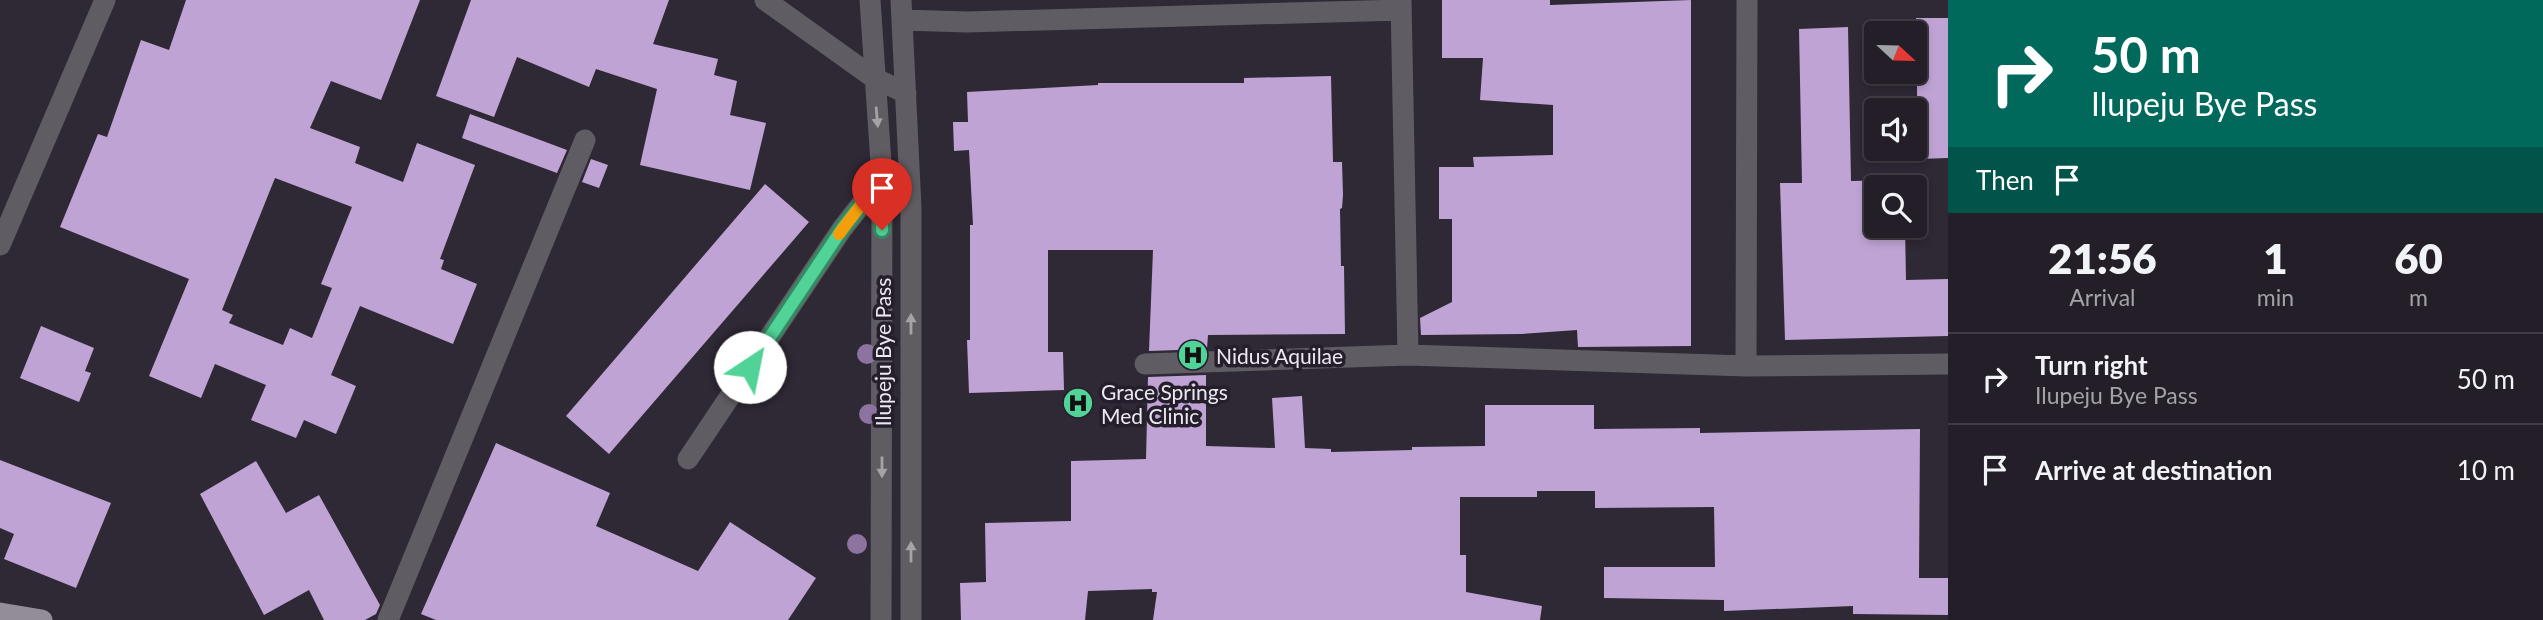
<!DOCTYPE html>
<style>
:root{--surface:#231e28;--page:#2b2730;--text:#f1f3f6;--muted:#a3a2a8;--line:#403c45}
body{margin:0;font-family:Lato,sans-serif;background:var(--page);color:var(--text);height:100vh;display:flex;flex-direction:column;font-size:26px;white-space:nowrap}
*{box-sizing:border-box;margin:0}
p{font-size:23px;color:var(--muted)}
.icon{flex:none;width:38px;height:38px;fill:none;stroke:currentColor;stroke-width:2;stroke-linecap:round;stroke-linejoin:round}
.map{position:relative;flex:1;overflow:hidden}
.drawer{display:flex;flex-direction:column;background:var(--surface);width:595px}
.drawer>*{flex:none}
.hud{background:#00695c;color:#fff;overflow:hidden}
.needle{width:46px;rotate:112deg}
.fabs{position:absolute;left:1864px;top:21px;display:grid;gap:14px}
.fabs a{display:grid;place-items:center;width:63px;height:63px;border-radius:7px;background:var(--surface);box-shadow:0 4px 10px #0003,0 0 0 2px var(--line);font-size:35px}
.pin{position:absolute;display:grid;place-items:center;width:60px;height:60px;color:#fff;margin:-72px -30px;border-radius:50% 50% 50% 0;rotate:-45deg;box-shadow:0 0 7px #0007}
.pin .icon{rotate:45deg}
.me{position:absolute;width:77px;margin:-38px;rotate:34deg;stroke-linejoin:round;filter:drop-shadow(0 0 5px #0008)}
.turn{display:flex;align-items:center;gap:24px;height:147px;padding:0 28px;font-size:32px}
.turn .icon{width:91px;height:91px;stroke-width:2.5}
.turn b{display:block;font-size:49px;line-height:60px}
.then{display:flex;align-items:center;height:66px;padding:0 28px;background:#0003;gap:14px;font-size:26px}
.eta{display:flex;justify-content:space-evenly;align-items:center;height:119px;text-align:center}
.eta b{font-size:42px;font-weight:800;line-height:49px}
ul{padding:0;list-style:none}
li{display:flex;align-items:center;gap:21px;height:91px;padding:0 28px;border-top:2px solid var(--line)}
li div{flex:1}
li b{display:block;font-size:26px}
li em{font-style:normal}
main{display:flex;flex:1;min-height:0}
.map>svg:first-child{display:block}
.building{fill:#bfa3d4;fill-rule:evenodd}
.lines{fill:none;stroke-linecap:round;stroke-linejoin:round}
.minor{stroke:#605c63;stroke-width:21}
.major{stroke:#938c99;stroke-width:21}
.tree{fill:#8c73a0}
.oneway{fill:#a6a2aa}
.route-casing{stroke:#358963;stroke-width:18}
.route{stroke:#51d398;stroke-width:12}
.slow{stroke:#f59e0b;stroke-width:12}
.labels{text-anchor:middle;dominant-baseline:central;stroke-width:7;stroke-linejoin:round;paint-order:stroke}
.street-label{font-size:21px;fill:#ede8f0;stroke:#251e2b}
.poi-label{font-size:21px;fill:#ede8f0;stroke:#251e2b;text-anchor:start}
</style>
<main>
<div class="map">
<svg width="1948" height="620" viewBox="0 0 1948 620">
<rect width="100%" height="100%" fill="#2f2835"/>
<path class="building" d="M 186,0 L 420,0 L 381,100 L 331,81 L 310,128 L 360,147 L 355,163 L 403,182 L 417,143 L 475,165 L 440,259 L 444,260 L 441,269 L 477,284 L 453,344 L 360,306 L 331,375 L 356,386 L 336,434 L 304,420 L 296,438 L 251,420 L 266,385 L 215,364 L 201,398 L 149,376 L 189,279 L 60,227 L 98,134 L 107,137 L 141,40 L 169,50 ZM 275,178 L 352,207 L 321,284 L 332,288 L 312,338 L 290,328 L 283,345 L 229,323 L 233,315 L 222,310 Z
M 471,0 L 669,0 L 653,44 L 718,59 L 714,75 L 737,81 L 730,115 L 766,123 L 750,190 L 640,165 L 657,89 L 596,69 L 589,87 L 517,57 L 494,117 L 436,96 Z
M 1442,0 L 1550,0 L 1550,5 L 1691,0 L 1691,346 L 1578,347 L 1577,330 L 1521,334 L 1421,335 L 1420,318 L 1452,302 L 1452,219 L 1439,219 L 1439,167 L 1474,167 L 1473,157 L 1553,155 L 1553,105 L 1480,100 L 1483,58 L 1442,58 Z
M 1916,18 L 1948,18 L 1948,158 L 1918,159 Z
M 1848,27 L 1851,181 L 1904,180 L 1904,187 L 1876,187 L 1876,226 L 1905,226 L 1906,280 L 1948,279 L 1948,336 L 1785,340 L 1780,183 L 1802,183 L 1799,29 Z
M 1331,76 L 1333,162 L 1342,162 L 1343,195 L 1342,208 L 1340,209 L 1341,266 L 1344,266 L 1345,334 L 1208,335 L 1207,349 L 1149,351 L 1153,250 L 1048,250 L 1048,352 L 1063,352 L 1064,390 L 969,393 L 967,340 L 970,340 L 970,225 L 973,225 L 969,150 L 954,151 L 953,122 L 968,122 L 967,92 L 1098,85 L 1098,83 L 1244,83 L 1244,78 Z
M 470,114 L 567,150 L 557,173 L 462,138 Z
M 591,159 L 608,165 L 599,188 L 582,182 Z
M 765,184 L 809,222 L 609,454 L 566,416 Z
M 41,326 L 94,348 L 85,371 L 91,373 L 79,402 L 20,378 Z
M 1206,375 L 1206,446 L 1275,448 L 1272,398 L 1302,396 L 1305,448 L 1331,449 L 1331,452 L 1412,450 L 1412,447 L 1485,446 L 1485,405 L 1594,405 L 1594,429 L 1700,428 L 1700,433 L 1920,429 L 1919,578 L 1948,578 L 1948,615 L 1853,614 L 1853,606 L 1724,611 L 1724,600 L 1604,598 L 1604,567 L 1715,567 L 1714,507 L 1595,508 L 1595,491 L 1537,491 L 1537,497 L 1460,497 L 1460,555 L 1466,555 L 1466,592 L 1542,606 L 1540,620 L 1153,620 L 1157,592 L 1152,592 L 1152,589 L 1088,591 L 1085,620 L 961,620 L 960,583 L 986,582 L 985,523 L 1071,521 L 1071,461 L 1146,459 L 1148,377 Z
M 496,443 L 610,493 L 596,526 L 698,571 L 730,522 L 816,578 L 788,620 L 436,620 L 421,614 Z
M 0,460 L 111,503 L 76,588 L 4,559 L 14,534 L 0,528 Z
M 256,461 L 286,513 L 319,495 L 380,605 L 376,614 L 365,620 L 324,620 L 309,590 L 264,615 L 200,494 Z"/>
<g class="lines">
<path class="minor" d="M 765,0 L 874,78 L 906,93
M 870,0 L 882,178 L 881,620
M 901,0 L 911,208 L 911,620
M 1401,0 L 1408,355
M 902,20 L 967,22 L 1401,10
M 0,245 L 105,0
M 1145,364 L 1408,355 L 1746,366 L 1948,364
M 1746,366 L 1747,0
M 688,459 L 842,229 L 882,178
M 388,620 L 585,140"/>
<path class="major" d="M 0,613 L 42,620"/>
</g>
<g class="tree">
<circle cx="867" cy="354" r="10"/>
<circle cx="869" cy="414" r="10"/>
<circle cx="857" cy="544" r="10"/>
</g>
<defs><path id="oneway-solid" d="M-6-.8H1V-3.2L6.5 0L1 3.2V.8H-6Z" transform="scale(1.75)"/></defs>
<g class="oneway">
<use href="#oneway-solid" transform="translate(877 117) rotate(85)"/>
<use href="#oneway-solid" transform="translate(911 324) rotate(-90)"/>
<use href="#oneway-solid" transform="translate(882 467) rotate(90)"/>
<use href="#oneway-solid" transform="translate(911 552) rotate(-90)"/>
</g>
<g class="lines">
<g class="route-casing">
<path id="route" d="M 750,367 L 842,229 L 882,178 L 882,230"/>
</g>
<use href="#route" class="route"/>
<path class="slow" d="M 839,234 L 873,189"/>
</g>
<defs>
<g id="hospital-disc" transform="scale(1.575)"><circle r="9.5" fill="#51d398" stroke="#251e2b"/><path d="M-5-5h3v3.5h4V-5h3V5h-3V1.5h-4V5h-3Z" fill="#111"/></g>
</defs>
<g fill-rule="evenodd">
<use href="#hospital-disc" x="1193" y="355"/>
<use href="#hospital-disc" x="1078" y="403"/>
</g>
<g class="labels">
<g class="street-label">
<text transform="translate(882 352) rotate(-90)">Ilupeju Bye Pass</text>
</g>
<g class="poi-label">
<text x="1216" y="355">Nidus Aquilae</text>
<text x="1101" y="391">Grace Springs<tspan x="1101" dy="24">Med Clinic</tspan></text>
</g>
</g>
</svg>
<div class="fabs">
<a><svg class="needle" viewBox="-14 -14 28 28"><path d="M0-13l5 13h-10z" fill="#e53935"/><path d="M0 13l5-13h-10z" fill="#a3a2a8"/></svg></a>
<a><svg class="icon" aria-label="sound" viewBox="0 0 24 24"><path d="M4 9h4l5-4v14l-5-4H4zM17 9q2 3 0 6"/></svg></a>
<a><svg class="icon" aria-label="search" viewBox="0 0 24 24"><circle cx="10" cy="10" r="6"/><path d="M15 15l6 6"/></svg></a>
</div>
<div class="pin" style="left:882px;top:230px;background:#d93025"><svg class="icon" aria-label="arrive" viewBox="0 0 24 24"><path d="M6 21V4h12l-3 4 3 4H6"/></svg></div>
<svg class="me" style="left:750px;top:367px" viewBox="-20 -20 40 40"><circle r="19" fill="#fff"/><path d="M0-13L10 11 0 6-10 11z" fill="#51d398"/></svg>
</div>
<section class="drawer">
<div class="hud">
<div class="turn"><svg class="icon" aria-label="right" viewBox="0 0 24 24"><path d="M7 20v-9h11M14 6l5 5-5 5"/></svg><div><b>50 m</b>Ilupeju Bye Pass</div></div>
<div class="then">Then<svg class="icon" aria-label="arrive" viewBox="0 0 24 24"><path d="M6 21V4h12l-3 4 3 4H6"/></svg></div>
</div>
<div class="eta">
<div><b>21:56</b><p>Arrival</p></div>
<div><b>1</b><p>min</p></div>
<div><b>60</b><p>m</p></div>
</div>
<ul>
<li><svg class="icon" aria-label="right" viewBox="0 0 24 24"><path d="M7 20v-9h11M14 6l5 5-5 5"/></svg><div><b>Turn right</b><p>Ilupeju Bye Pass</p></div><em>50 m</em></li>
<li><svg class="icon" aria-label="arrive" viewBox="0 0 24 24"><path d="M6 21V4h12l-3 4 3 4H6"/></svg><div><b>Arrive at destination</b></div><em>10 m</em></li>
</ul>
</section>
</main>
